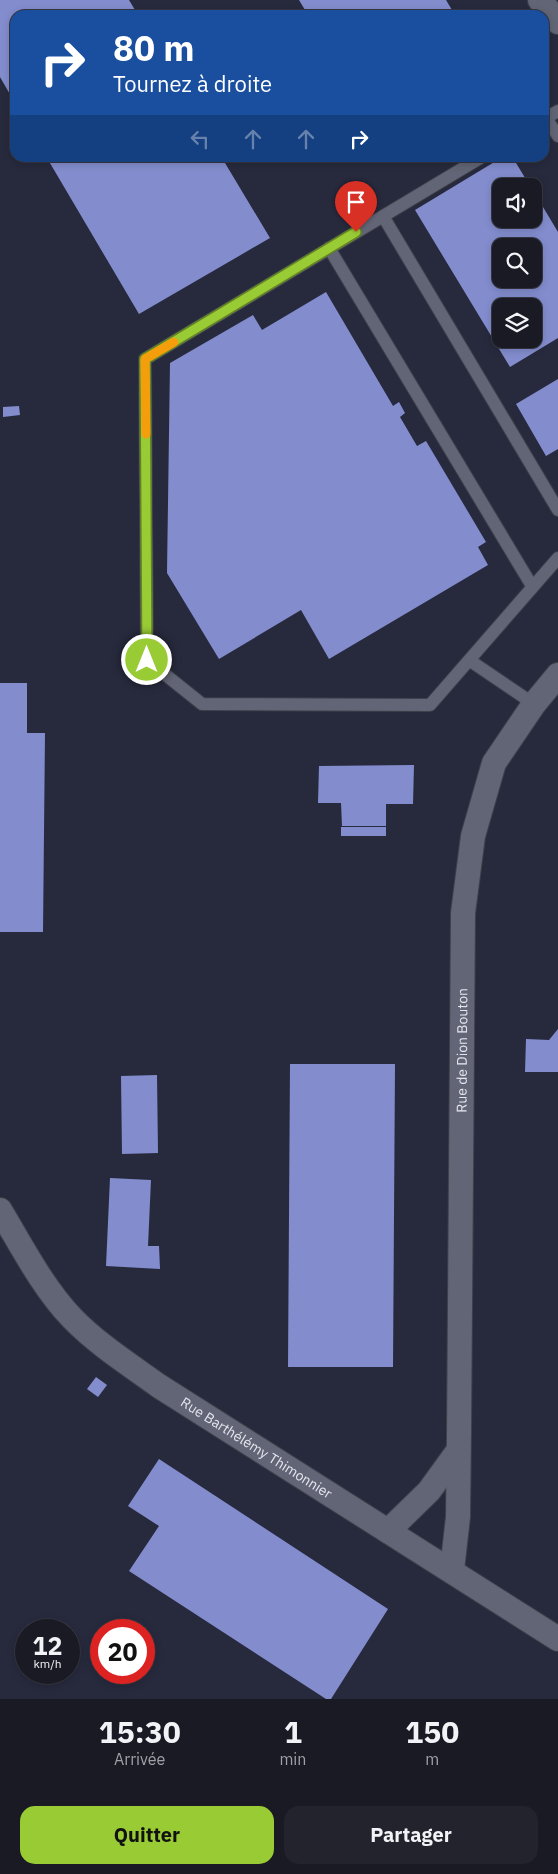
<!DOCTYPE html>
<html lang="fr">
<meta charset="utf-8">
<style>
:root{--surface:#191a24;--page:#22232c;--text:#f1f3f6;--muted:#9fa1a6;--line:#373841;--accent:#99cb35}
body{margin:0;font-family:"IBM Plex Sans",sans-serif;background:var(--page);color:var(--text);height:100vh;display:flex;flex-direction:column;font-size:19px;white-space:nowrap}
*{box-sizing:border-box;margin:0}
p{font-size:16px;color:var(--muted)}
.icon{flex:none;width:28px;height:28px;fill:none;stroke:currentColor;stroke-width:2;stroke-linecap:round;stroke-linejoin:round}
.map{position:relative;height:1699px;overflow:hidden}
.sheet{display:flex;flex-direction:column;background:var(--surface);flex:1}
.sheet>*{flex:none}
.hud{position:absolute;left:10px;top:10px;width:539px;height:152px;border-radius:15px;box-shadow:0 2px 8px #0003,0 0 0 1px var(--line);background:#1a4fa0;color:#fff;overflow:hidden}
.buttons{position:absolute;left:492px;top:178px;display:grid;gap:10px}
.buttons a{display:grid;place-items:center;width:50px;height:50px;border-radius:10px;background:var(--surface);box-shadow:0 2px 8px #0003,0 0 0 1px var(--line);font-size:25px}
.speed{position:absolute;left:15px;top:1619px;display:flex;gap:10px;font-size:25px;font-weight:700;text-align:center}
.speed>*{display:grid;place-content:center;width:65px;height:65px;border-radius:50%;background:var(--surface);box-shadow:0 2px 8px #0003,0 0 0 1px var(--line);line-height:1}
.speed small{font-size:12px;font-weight:400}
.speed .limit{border:8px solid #d22;background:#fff;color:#111}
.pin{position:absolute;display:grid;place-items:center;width:42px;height:42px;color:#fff;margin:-51px -21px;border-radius:50% 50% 50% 0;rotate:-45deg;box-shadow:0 0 5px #0007}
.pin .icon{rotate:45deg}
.me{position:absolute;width:55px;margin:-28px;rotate:0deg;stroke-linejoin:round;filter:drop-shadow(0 0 4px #0008)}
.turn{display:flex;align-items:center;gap:18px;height:105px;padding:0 20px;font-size:22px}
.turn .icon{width:65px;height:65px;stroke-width:2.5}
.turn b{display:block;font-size:35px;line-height:42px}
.lanes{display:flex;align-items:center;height:48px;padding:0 20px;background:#0003;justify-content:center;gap:25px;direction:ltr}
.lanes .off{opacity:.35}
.eta{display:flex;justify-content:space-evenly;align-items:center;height:85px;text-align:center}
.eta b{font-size:30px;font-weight:800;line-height:35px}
.primary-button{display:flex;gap:10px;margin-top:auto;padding:10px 20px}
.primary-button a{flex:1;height:58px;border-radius:15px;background:var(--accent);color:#111;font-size:20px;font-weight:800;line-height:58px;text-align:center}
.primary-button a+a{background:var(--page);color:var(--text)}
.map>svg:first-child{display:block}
.built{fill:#272a3d;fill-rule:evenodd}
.building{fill:#838dce;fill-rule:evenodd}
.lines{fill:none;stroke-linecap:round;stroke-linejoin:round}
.lane-casing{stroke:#3e404b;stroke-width:14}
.street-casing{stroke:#3e404b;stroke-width:26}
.lane{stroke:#626575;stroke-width:12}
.street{stroke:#626575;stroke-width:24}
.route-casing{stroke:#638422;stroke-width:12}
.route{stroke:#99cb35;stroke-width:9}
.slow{stroke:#f59e0b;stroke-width:9}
.labels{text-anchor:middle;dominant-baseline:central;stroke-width:5;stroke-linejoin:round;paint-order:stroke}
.street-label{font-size:14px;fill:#e3e5ee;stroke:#212330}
</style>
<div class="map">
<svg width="558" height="1699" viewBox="0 0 558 1699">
<rect width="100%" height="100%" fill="#212330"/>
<path class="built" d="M 0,0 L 558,0 L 558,1699 L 0,1699 ZM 15,15 L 544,15 L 544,158 L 15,158 ZM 501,186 L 534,186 L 534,219 L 501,219 ZM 501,246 L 534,246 L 534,279 L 501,279 ZM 501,306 L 534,306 L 534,339 L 501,339 ZM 26,1630 L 69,1630 L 69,1672 L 26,1672 ZM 101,1630 L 144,1630 L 144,1672 L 101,1672 Z"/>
<path class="building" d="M 0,0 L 129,0 L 138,15 L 15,15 L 15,103 L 0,77 Z
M 299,0 L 446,0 L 455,15 L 308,15 Z
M 47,158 L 222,158 L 270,238 L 139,314 Z
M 501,158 L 513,158 L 530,186 L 501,186 L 501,219 L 534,219 L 534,192 L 558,232 L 558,338 L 510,367 L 415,210 ZM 501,246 L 534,246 L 534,279 L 501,279 ZM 501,306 L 534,306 L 534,339 L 501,339 Z
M 326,292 L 393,406 L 399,402 L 405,413 L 400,417 L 417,446 L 426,441 L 486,542 L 478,547 L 488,565 L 329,659 L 301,610 L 219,659 L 167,573 L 170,363 L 253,315 L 262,330 Z
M 558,379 L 558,449 L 546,456 L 516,404 Z
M 19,406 L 20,415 L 3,417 L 3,407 Z
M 0,683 L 27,683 L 27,733 L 45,733 L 43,932 L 0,932 Z
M 414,765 L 413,804 L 386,804 L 386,826 L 342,826 L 341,803 L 318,803 L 319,766 Z
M 341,827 L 386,827 L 386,836 L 341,836 Z
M 558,1029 L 558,1072 L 525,1072 L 526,1039 L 549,1040 Z
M 290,1064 L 395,1064 L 393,1367 L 288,1367 Z
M 157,1075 L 158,1153 L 122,1154 L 121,1076 Z
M 110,1178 L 151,1180 L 148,1246 L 159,1246 L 160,1269 L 106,1266 Z
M 96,1377 L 107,1385 L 98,1397 L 87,1389 Z
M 159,1459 L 388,1609 L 331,1699 L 326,1699 L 129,1571 L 159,1526 L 128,1506 Z"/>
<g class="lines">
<g class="lane-casing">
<path id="lane" d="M 546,118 L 558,136
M 544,119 L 558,111
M 480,158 L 145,359 L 147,660 L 202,704 L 430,705 L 558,558
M 383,216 L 558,510
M 329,248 L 532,586
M 469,660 L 534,704"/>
</g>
<g class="street-casing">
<g id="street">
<path d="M 540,0 L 558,22"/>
<path id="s1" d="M 0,1210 C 21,1245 43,1288 72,1318 C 97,1344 130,1365 159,1386 L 558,1639"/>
<path d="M 388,1531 L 429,1491 L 458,1451"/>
<path id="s2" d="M 452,1570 L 458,1517 L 459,1433 L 463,913 L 473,836 L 494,763 L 534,704 L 558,675"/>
</g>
</g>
<use href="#lane" class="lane"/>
<use href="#street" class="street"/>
</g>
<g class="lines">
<g class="route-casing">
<path id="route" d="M 147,660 L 145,359 L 356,232"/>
</g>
<use href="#route" class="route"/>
<path class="slow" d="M 146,434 L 145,359 L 174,342"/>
</g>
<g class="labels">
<g class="street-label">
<text stroke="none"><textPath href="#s2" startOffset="520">Rue de Dion Bouton</textPath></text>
<text stroke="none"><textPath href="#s1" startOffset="356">Rue Barthélémy Thimonnier</textPath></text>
</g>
</g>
</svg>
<div class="buttons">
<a><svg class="icon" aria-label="sound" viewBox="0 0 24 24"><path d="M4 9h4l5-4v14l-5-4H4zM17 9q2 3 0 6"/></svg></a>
<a><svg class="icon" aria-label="search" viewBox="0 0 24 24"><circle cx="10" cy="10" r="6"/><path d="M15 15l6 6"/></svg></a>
<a><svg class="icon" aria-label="layers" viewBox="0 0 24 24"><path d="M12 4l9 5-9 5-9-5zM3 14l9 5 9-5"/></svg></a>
</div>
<div class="speed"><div>12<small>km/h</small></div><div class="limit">20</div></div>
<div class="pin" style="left:356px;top:232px;background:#d93025"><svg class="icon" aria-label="arrive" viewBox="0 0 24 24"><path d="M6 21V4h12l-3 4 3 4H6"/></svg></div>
<svg class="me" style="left:147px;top:660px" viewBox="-20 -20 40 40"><circle r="17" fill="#99cb35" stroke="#fff" stroke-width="3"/><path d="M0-11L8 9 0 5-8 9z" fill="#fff"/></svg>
<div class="hud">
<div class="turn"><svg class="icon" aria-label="right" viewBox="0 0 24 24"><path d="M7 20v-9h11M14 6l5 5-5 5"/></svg><div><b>80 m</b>Tournez à droite</div></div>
<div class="lanes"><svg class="icon off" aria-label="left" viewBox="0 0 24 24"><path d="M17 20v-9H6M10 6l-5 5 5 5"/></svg><svg class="icon off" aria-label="ahead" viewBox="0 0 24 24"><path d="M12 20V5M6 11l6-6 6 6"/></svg><svg class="icon off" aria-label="ahead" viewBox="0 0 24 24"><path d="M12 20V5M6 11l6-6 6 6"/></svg><svg class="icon" aria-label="right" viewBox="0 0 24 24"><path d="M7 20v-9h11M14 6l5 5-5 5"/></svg></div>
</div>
</div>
<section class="sheet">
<div class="eta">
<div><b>15:30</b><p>Arrivée</p></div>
<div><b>1</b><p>min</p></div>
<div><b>150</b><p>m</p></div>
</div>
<div class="primary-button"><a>Quitter</a><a>Partager</a></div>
</section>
